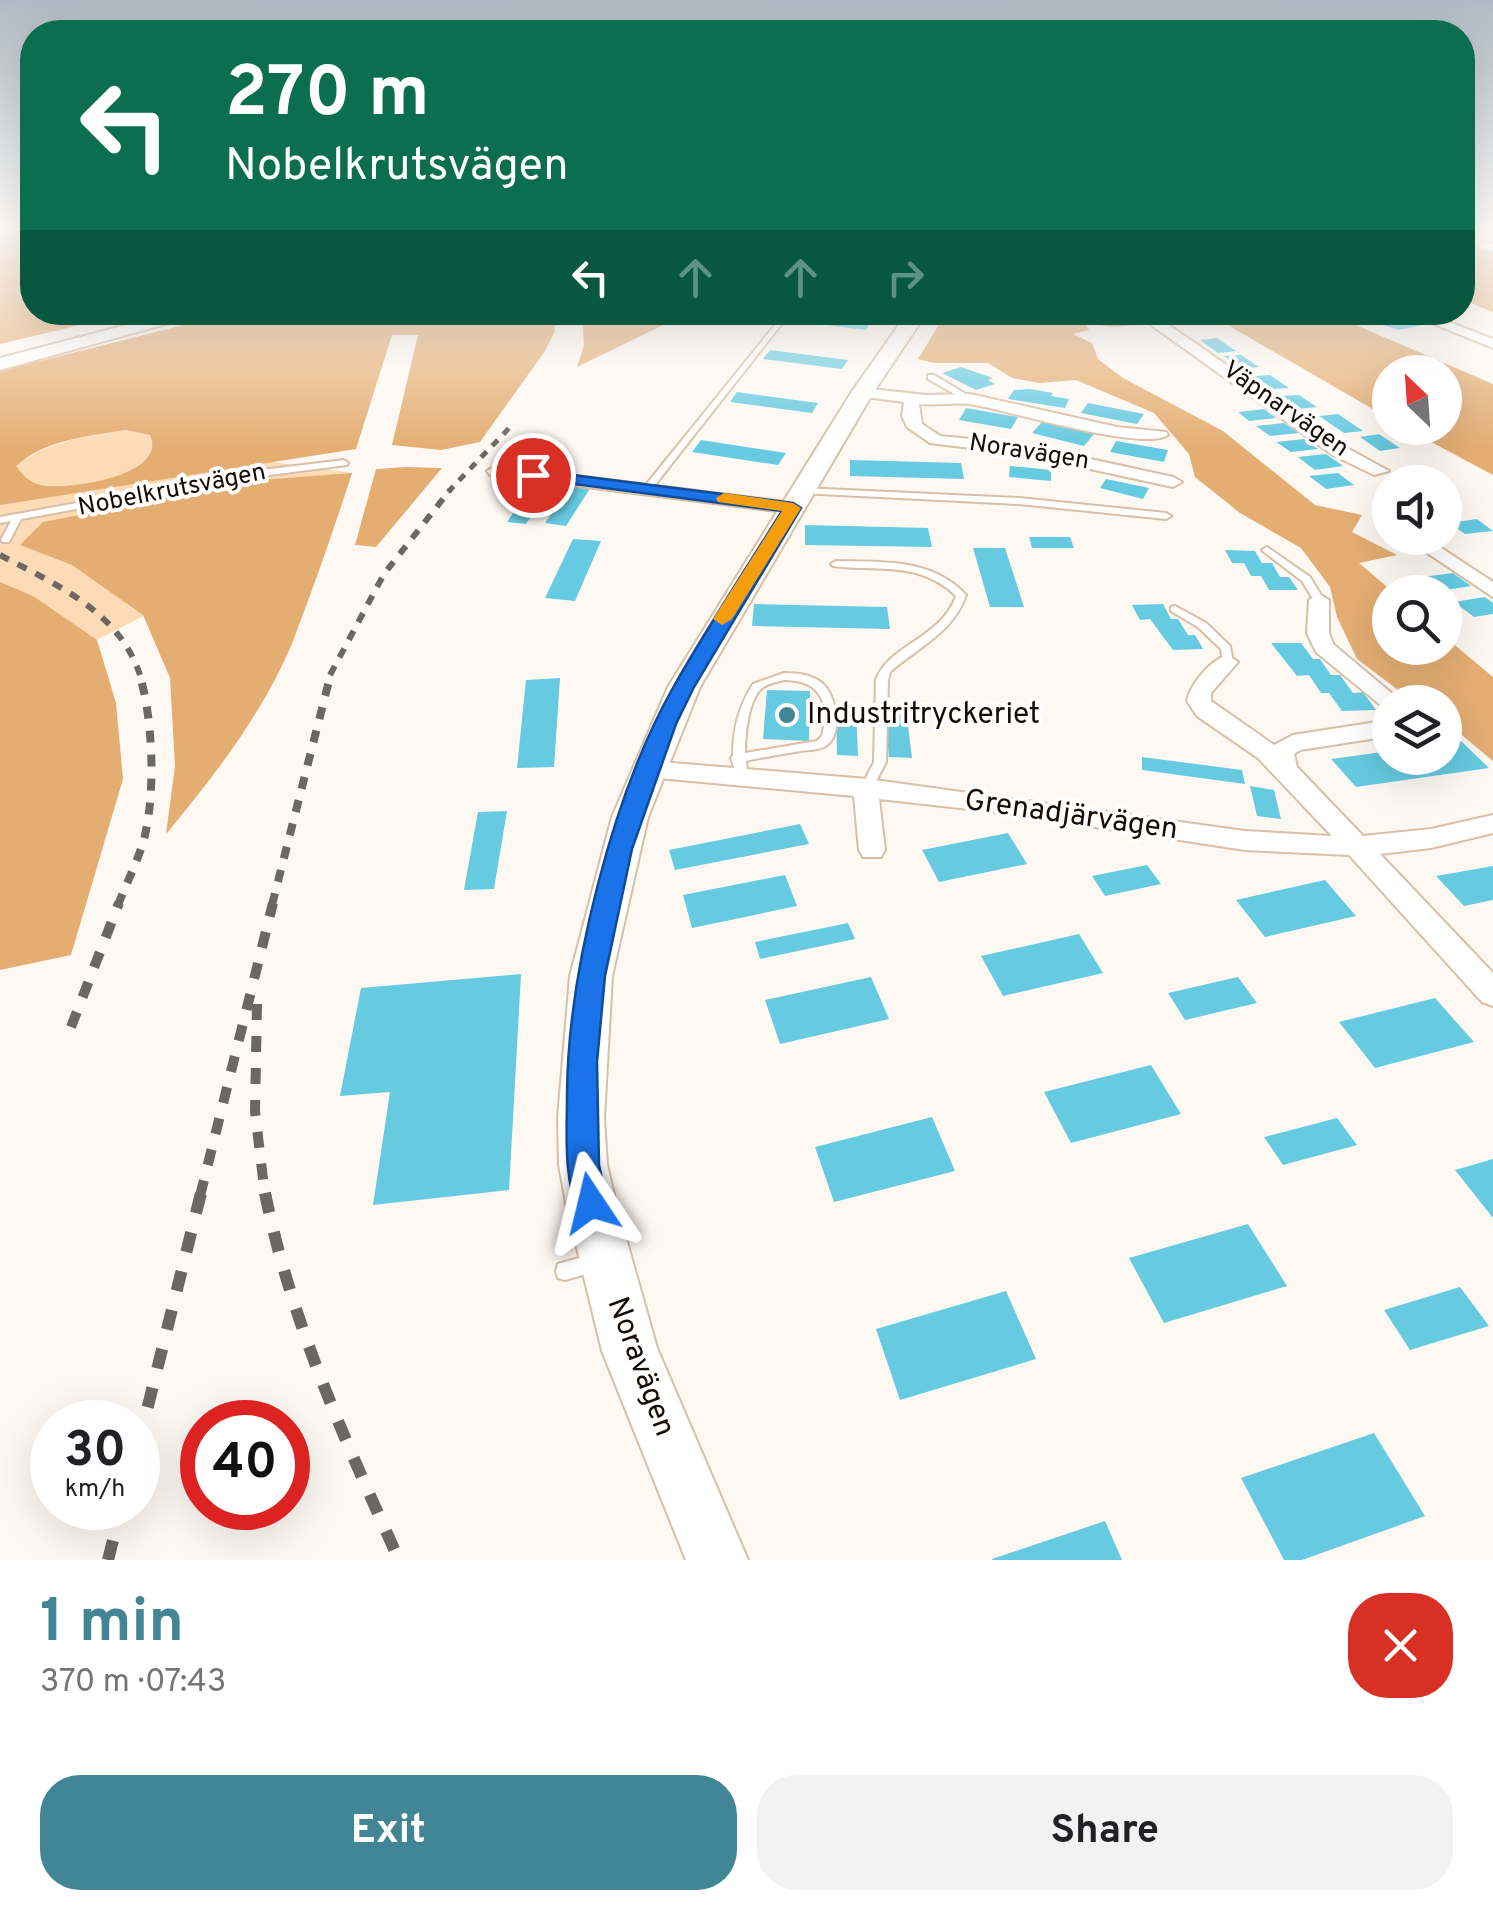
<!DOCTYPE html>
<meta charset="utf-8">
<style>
:root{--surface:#fff;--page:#f2f2f2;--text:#202124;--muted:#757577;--accent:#428695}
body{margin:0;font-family:Overpass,sans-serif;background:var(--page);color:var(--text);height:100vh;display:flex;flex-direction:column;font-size:38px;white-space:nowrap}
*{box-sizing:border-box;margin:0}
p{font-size:32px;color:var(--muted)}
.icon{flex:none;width:55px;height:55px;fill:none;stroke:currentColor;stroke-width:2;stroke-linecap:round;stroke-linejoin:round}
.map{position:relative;height:1560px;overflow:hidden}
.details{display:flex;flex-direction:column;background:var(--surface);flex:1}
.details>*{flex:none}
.top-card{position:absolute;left:20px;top:20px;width:1455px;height:305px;border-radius:40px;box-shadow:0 10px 40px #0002;background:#0b6e4f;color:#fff;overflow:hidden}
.needle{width:65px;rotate:335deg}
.fabs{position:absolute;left:1372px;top:355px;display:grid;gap:20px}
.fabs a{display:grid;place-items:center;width:90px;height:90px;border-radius:50%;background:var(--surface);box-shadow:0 10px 40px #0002;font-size:50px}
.speed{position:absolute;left:30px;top:1400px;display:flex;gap:20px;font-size:50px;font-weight:700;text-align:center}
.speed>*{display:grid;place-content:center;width:130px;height:130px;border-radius:50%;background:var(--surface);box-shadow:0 10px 40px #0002;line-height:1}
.speed small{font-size:25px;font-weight:400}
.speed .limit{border:15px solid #d22;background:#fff;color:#111}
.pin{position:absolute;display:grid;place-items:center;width:85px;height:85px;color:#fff;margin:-42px;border:5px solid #fff;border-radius:50%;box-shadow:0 2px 10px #0007}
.me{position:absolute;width:110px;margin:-55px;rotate:350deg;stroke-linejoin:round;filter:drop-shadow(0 0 8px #0008)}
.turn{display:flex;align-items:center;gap:35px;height:210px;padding:0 40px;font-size:45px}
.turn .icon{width:130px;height:130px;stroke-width:2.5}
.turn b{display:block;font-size:70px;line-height:85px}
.lanes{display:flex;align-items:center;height:95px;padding:0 40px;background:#0003;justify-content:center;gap:50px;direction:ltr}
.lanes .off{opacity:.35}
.round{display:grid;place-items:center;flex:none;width:105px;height:105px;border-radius:40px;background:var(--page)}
.overview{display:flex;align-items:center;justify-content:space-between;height:170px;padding:0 40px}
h1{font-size:60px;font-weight:700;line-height:75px;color:var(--accent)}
.action{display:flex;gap:20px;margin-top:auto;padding:20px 40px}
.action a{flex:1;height:115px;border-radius:40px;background:var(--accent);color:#fff;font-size:40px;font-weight:700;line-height:115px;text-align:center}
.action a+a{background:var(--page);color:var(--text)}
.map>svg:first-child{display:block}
.green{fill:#fddbb7}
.forest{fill:#e4ae73;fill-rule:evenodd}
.building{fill:#66cae0}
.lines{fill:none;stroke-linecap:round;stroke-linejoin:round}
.lane-casing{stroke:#d8bfa5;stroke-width:4}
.street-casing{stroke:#d8bfa5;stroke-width:4}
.secondary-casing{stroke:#d8bfa5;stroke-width:4}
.lane{fill:#fff;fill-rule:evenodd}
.street{fill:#fff;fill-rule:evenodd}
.secondary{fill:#fff;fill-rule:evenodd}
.rail-far4{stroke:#6e6660;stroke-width:5;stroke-dasharray:8 8;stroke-linecap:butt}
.rail-far3{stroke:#6e6660;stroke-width:6;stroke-dasharray:10 10;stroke-linecap:butt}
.rail-far2{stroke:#6e6660;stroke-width:8;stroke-dasharray:12 12;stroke-linecap:butt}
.rail-far1{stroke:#6e6660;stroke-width:10;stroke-dasharray:16 16;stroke-linecap:butt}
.rail{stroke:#6e6660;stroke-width:12;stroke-dasharray:20 20;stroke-linecap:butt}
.route{fill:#1a73e8;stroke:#114b97;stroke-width:2.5}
.slow{fill:#f59e0b}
.poi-dot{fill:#428695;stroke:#fff;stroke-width:4}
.labels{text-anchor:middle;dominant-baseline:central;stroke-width:8;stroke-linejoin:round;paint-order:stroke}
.far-street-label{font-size:25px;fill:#150c04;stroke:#fff}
.poi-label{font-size:30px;fill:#150c04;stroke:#fff;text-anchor:start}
.street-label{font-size:30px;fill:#150c04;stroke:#fff}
</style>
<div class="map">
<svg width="1493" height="1560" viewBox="0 0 1493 1560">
<rect width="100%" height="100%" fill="#fef8f3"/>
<path class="green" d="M 126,430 L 150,435 L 155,446 L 352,473 L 338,516 L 97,640 L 0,665 L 0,468 C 20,465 34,452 53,446 C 76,437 102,434 126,430 Z"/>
<path class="forest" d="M 0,231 L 32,231 L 32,312 L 131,313 L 0,344 Z
M 1462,242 L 1493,252 L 1493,312 L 1463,300 Z
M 1266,312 L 1328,313 L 1493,384 L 1493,475 L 1405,428 L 1445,428 L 1445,372 L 1390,372 L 1390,419 L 1219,320 Z
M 232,313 L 553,313 L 555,331 L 545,351 L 480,442 L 441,450 L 392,445 L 418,335 L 392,335 L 356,449 L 0,505 L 0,371 ZM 126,430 L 150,435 C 168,474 75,489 47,486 C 32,485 24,477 16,466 C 44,440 89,436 126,430 Z
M 582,313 L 582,312 L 688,313 L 577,367 L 584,345 Z
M 946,313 L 1086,324 L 1089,330 L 1073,334 L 1092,343 L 1098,359 L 1123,378 L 1223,431 L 1315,505 L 1362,515 L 1352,532 L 1397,555 L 1359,563 L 1393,592 L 1390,648 L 1445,648 L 1445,637 L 1493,677 L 1493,761 L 1445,721 L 1445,702 L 1414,702 L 1357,659 L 1337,617 L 1330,587 L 1301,548 L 1240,513 L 1195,477 L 1189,454 L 1154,413 L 1076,380 L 1039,383 L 1012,378 L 988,363 L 934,363 L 918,359 Z
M 406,467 L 442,468 L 376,547 L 355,545 L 376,469 Z
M 352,473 C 334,529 314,586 293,641 C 264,712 215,775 166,834 L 175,766 L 170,678 L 143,615 L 72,565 L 20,545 L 43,522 L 259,480 Z
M 0,582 L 33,596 L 97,640 L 116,703 L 123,779 L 71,955 L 0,970 Z"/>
<path class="building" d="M 801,314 L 871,322 L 866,330 L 795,321 Z
M 1385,318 L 1406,318 L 1423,325 L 1399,330 L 1371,321 Z
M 1217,338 L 1236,351 L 1218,353 L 1200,340 Z
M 770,350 L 848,360 L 842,369 L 763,359 Z
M 1241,355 L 1259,367 L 1241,369 L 1224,356 Z
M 961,367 L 993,378 L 988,380 L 995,384 L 976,390 L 942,373 Z
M 1270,375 L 1289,388 L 1272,389 L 1254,376 Z
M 1030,389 L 1053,393 L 1051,396 L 1069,399 L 1065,408 L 1008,399 L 1014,390 Z
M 737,392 L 818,403 L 812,413 L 730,402 Z
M 1299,395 L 1317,407 L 1298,409 L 1280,396 Z
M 1088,403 L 1144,414 L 1137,424 L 1081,413 Z
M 966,408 L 1018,417 L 1011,429 L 959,420 Z
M 1264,409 L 1276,418 L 1249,421 L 1238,412 Z
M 1338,414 L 1363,431 L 1344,433 L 1319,416 Z
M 1042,422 L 1094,434 L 1084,446 L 1032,433 Z
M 1284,423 L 1299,433 L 1270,436 L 1256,426 Z
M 1379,434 L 1400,448 L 1380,451 L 1360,437 Z
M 1304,439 L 1318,449 L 1291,452 L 1276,442 Z
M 701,440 L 786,453 L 778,465 L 692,452 Z
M 1116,441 L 1168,450 L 1164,462 L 1110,452 Z
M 1326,454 L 1343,466 L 1315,470 L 1298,457 Z
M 850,460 L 961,463 L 964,479 L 850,476 Z
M 1010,466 L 1051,470 L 1051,481 L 1009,477 Z
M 1338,473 L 1354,485 L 1326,489 L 1309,476 Z
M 1106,479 L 1149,488 L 1143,499 L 1100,488 Z
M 535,482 L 553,484 L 526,524 L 507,522 Z
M 571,485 L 591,487 L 566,526 L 545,523 Z
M 1477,519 L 1493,531 L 1465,534 L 1449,523 Z
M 805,525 L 928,528 L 932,547 L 805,545 Z
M 1029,537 L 1070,537 L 1074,548 L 1032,548 Z
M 573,539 L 601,541 L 575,601 L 545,598 Z
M 973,548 L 1005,548 L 1024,607 L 990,607 Z
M 1225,550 L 1255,551 L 1262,563 L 1272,563 L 1280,577 L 1289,577 L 1298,590 L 1269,590 L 1261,576 L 1251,576 L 1244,563 L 1232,563 Z
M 1453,573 L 1471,586 L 1440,591 L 1422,577 Z
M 1485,597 L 1493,603 L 1493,614 L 1474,617 L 1454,602 Z
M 754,604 L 887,607 L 890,629 L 752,626 Z
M 1163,604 L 1171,619 L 1178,619 L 1188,635 L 1195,635 L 1203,649 L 1173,650 L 1150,619 L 1140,620 L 1132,605 Z
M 1271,643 L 1301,643 L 1313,659 L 1320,659 L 1331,675 L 1340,675 L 1353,693 L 1363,692 L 1376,710 L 1342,711 L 1329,693 L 1321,693 L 1309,675 L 1297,676 Z
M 560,678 L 554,767 L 517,768 L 526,680 Z
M 767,690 L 810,691 L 809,741 L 763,739 Z
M 836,707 L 856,707 L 858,756 L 837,755 Z
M 884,709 L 906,710 L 912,758 L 889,757 Z
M 1461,741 L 1489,768 L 1356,787 L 1331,759 L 1390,751 L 1390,758 L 1445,758 L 1445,743 Z
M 1142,757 L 1242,770 L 1245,784 L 1142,770 Z
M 1250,786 L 1274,790 L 1281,819 L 1257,816 Z
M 507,811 L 494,889 L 464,890 L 478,812 Z
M 800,824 L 809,844 L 675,870 L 669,850 Z
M 1008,833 L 1027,864 L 939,882 L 922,850 Z
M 1147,865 L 1161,884 L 1105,896 L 1092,876 Z
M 1493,866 L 1493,900 L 1464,906 L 1436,876 Z
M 785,875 L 797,906 L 692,928 L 683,895 Z
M 1325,880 L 1356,916 L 1265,937 L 1236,900 Z
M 848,923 L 855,939 L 760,959 L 755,942 Z
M 1079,934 L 1103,973 L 1003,996 L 981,956 Z
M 521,974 L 509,1190 L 373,1205 L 390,1092 L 340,1096 L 361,988 Z
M 871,977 L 889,1019 L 780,1044 L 765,1000 Z
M 1238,977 L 1257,1003 L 1185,1020 L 1168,993 Z
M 1435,998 L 1474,1042 L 1375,1068 L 1339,1022 Z
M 1151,1065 L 1181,1114 L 1071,1143 L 1044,1092 Z
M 932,1117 L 955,1171 L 834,1202 L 815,1147 Z
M 1337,1118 L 1357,1145 L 1283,1165 L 1264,1137 Z
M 1493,1159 L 1493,1218 L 1455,1170 Z
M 1248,1224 L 1287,1286 L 1164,1323 L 1129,1258 Z
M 1460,1287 L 1489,1326 L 1410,1350 L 1384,1310 Z
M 1006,1291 L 1036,1359 L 900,1400 L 876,1329 Z
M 1374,1433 L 1425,1516 L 1302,1560 L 1284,1560 L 1241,1478 Z
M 1105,1521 L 1122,1560 L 992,1560 L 992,1559 Z"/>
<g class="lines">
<g class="lane-casing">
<path id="lane" d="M 794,312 L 804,312 L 783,322 L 651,490 L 645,490 L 645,486 L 779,320 Z
M 928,375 L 934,375 L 974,399 L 967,401 L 928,379 Z
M 344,460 L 348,463 L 347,465 L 254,477 L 21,519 L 9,542 L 3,542 L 1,540 L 11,521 L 0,523 L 0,517 L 254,471 Z
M 803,488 L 1019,498 L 1166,513 L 1171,516 L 1166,519 L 1019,504 L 800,493 L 800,489 Z
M 1267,547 L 1310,577 L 1324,600 L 1323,602 L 1315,602 L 1302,581 L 1264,552 L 1262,550 Z
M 836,561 C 882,562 932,558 966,595 C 954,632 917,648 890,672 L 888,680 L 886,762 L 871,791 L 867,792 L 861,788 L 874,762 L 876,680 C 888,645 942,638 956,596 C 919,560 878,572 833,566 L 831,564 Z
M 1175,606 L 1206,623 L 1230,646 L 1233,662 L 1231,664 L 1223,664 L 1221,649 L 1198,627 L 1171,611 L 1171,607 Z
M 784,673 C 797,673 811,674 822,683 C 836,695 845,736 824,747 C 818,750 808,750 801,751 C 782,754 764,757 746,761 L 748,777 L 746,780 L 738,780 L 731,758 L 733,755 C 733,728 739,706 753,684 ZM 784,680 C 821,680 830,703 822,736 L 817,741 L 745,753 C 745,736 748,701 761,689 C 766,684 777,682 784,680 Z
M 596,1253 L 603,1255 L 605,1262 L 603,1269 L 565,1280 L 558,1278 L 556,1271 L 558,1264 Z"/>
</g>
<g class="street-casing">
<path id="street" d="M 1462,235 L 1493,244 L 1493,251 L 1462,242 Z
M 982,312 L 1137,315 L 1135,312 L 1233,312 L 1163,321 L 1345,447 L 1389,471 L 1374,475 L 1333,455 L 1147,322 L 1114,325 Z
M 1404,312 L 1423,312 L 1493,339 L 1493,348 Z
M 862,388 L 926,395 L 970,394 L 1117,427 L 1166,432 L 1168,435 C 1144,452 1010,411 975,405 C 957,401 938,406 919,404 L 922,424 L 940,436 L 1021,444 L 1173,477 L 1182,482 L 1173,487 L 1021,454 L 930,443 L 907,427 L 902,416 L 904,402 L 857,396 L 857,390 Z
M 496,466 L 793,503 L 802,508 L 793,513 L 490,475 L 487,471 Z
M 1405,538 L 1426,538 L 1493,582 L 1493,597 Z
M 1319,594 L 1329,600 L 1329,633 L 1333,644 L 1402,702 L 1390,702 L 1390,709 L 1383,707 L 1316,652 L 1307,633 L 1309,600 Z
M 1227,655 L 1238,662 L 1211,693 L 1211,701 L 1274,745 L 1293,735 L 1390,720 L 1390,736 L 1300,750 L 1294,754 L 1297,767 L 1363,836 L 1431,829 L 1493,815 L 1493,833 L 1431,848 L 1380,854 L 1493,973 L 1493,1006 L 1482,1002 L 1349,855 L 1245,850 L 996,812 L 879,799 L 885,850 L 881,857 L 863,857 L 859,850 L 854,796 L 648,777 L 636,769 L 648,761 L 867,779 L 1245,831 L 1332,836 L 1258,758 L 1197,716 L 1187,701 C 1190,684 1211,660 1227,655 Z"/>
</g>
<g class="secondary-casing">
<path id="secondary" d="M 176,312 L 209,312 L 0,370 L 0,358 Z
M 908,312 L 927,312 L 873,393 L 700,687 L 648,817 L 612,976 L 604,1118 L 607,1165 L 616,1203 L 657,1348 L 748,1560 L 686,1560 L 602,1351 L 566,1203 L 559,1165 L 558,1118 L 570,976 L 612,817 L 668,687 L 851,393 Z"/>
</g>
<use href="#lane" class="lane"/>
<use href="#street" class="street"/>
<use href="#secondary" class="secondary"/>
<path class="rail-far4" d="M 448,492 L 512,425"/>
<path class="rail-far3" d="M 0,555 C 55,584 119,611 140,675
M 330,675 L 384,574 L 450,490"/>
<path class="rail-far2" d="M 118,905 C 126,884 138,861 144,839 C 156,793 153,717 139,673
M 272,905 L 331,673"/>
<path class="rail-far1" d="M 257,1004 L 255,1111 L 265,1196
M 71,1027 L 119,903
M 200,1196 L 273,903"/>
<path class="rail" d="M 265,1193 C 291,1322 345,1440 399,1560
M 138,1446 L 201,1193
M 108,1560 L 121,1508"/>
</g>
<linearGradient id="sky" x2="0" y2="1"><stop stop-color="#afbac2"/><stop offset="0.51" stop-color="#fffcfa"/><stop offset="1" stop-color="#fffcfa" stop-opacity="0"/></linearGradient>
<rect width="1493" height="449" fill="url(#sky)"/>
<path class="route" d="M 533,470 L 793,503 L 801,508 L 694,687 L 676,724 L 632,849 L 605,976 L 597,1062 L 599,1165 L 607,1203 L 602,1214 L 591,1219 L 579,1214 C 563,1176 567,1134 567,1094 C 568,971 613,793 674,686 C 708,626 746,569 782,511 L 527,478 L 527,471 Z"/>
<path class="slow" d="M 724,493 L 793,503 L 801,508 L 732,619 L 722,625 L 713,619 L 782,511 L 718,502 L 716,498 Z"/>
<circle class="poi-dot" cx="787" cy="715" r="10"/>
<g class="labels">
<g class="far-street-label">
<text transform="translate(1285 410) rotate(35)">Väpnarvägen</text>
<text transform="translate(1029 453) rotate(9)">Noravägen</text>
<text transform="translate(172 491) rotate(-11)">Nobelkrutsvägen</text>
</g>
<g class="poi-label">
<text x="807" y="715">Industritryckeriet</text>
</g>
<g class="street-label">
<text transform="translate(1071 816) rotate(8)">Grenadjärvägen</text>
<text transform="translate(640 1367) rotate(70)">Noravägen</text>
</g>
</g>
</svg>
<div class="fabs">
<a><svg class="needle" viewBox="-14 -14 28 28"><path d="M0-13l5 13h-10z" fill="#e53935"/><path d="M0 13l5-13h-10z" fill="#757577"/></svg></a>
<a><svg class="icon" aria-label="sound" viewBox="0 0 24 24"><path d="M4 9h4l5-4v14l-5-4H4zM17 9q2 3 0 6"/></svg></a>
<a><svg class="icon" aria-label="search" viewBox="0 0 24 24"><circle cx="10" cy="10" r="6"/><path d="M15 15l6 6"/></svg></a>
<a><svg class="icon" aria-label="layers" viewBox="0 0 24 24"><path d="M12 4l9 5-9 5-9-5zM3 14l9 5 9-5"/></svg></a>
</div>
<div class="speed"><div>30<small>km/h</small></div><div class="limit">40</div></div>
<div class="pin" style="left:533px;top:475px;background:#d93025"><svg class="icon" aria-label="arrive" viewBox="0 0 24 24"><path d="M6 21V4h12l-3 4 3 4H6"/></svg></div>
<svg class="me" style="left:591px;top:1203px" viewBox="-20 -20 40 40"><path d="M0-17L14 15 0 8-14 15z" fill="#1a73e8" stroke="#fff" stroke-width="4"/></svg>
<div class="top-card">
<div class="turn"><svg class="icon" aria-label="left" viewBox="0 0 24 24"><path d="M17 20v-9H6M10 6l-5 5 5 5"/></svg><div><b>270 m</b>Nobelkrutsvägen</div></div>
<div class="lanes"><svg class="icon" aria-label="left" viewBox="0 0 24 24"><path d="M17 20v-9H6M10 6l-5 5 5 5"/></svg><svg class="icon off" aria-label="ahead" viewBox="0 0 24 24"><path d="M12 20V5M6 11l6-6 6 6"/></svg><svg class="icon off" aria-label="ahead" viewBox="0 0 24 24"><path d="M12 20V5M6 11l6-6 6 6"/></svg><svg class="icon off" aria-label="right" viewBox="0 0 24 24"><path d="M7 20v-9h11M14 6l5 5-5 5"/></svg></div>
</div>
</div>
<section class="details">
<div class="overview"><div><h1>1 min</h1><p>370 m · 07:43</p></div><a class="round" style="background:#d93025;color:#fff"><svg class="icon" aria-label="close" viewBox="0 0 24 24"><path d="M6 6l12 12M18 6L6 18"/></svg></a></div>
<div class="action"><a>Exit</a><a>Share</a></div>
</section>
